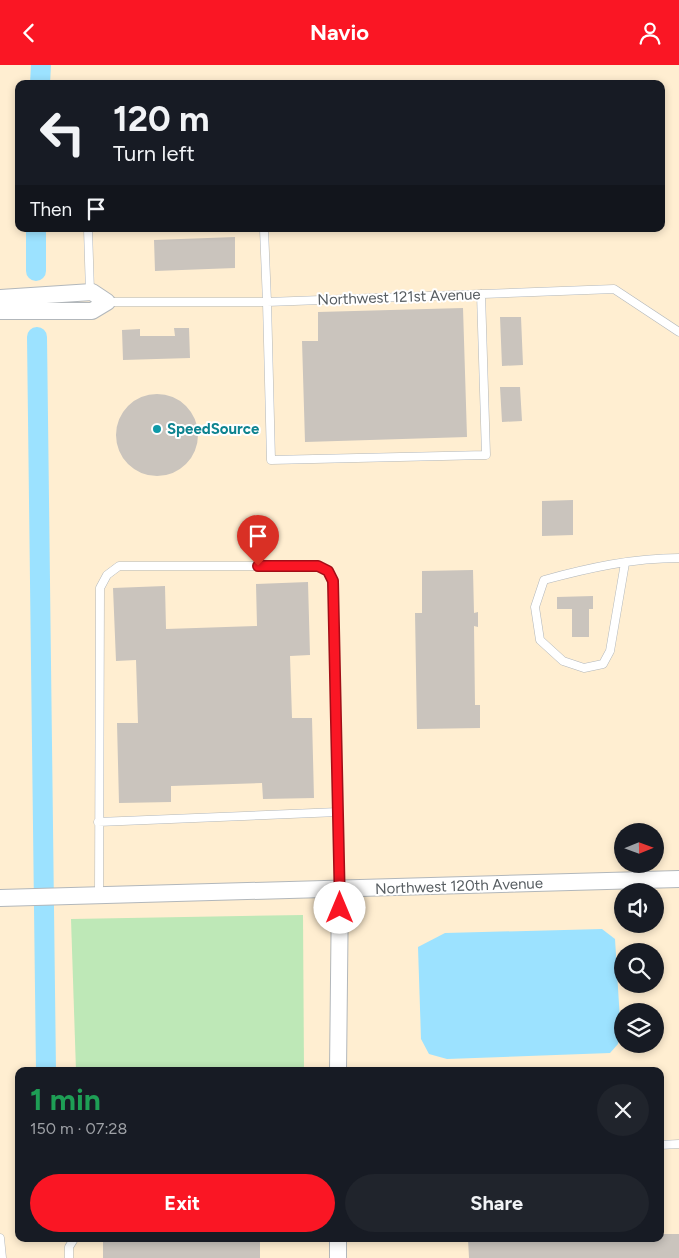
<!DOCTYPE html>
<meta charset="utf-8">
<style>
:root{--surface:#171b24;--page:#20242c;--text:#f1f3f6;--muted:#9ea1a6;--accent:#fa1624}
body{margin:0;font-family:Figtree,sans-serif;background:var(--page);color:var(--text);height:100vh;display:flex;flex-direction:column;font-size:19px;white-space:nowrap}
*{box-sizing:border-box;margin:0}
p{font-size:16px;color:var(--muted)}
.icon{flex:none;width:28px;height:28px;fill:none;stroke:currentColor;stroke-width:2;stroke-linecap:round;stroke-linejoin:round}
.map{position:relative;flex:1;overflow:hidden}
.details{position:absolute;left:15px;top:1002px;width:649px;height:175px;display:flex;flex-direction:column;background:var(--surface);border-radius:10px;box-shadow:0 2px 8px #0003}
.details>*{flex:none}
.guide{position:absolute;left:15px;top:15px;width:650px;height:152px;border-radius:10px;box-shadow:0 2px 8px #0003;background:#171b24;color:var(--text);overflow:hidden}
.needle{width:32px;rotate:89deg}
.buttons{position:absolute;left:614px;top:758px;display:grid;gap:10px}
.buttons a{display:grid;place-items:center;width:50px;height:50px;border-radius:50%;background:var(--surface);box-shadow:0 2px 8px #0003;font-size:25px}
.pin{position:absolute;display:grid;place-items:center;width:42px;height:42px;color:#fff;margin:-51px -21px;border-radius:50% 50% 50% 0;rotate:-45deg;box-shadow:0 0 5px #0007}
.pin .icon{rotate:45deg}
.me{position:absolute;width:55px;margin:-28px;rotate:0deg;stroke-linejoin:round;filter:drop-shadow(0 0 4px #0008)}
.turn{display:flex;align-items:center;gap:18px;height:105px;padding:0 15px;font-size:22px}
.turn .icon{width:65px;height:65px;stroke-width:2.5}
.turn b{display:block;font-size:35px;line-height:42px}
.then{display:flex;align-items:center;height:48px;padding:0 15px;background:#0003;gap:10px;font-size:19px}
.round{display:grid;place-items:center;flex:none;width:52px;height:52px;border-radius:26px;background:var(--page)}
.overview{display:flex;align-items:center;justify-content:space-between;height:85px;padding:0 15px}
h1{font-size:30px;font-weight:700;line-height:38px;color:#1e9e55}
.action{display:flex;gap:10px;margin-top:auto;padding:10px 15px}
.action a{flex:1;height:58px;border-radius:30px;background:var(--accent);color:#fff;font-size:20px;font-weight:700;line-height:58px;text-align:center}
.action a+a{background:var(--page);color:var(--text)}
header{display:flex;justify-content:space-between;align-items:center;height:65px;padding:0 15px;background:var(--accent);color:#fff;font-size:22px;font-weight:700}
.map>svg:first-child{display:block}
.commercial{fill:#ffeed1;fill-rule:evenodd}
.green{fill:#bee8b7}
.water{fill:#9ce2ff}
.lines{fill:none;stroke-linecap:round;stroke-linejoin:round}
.canal{stroke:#9ce2ff;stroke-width:20}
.building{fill:#cac4bd}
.lane-casing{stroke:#b2b7bb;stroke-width:9}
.street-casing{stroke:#b2b7bb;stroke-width:18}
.lane{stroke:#fff;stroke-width:8}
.street{stroke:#fff;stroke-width:16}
.route-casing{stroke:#a20e17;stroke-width:12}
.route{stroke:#fa1624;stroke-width:9}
.culture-dot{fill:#0f9aa8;stroke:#fff;stroke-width:2}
.labels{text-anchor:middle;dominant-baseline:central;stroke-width:4;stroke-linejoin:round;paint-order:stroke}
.street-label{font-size:15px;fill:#575d61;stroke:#fff}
.culture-label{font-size:15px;font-weight:bold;fill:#0d838f;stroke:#fff;text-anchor:start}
</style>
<header><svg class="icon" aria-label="back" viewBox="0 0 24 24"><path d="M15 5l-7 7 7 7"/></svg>Navio<svg class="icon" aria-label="person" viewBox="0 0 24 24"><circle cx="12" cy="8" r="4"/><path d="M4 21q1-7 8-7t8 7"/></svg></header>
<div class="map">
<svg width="679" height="1193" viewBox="0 0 679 1193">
<rect width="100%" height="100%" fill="#ede7de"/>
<path class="commercial" d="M 0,0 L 679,0 L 679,1193 L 0,1193 ZM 19,19 L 661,19 L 661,164 L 19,164 ZM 622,766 L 655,766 L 655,799 L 622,799 ZM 622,826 L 655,826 L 655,859 L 622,859 ZM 622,886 L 655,886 L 655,919 L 622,919 ZM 622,946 L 655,946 L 655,979 L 622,979 ZM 19,1006 L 660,1006 L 660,1174 L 19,1174 Z"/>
<path class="green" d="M 303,850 L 304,1006 L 76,1006 L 71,854 Z"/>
<path class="water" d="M 602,864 L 615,874 L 620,955 L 618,979 L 610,988 L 447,994 L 429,989 L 421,974 L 418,882 L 445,868 Z"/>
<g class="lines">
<path class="canal" d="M 40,19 L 41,0
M 36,164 L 36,206
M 37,272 L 46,1006"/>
</g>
<path class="building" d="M 235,172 L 235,203 L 155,206 L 154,175 Z
M 463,243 L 467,372 L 305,377 L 302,276 L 318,276 L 318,247 Z
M 500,252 L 521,252 L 523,300 L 502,301 Z
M 174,263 L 189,263 L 190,293 L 123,295 L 122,265 L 140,264 L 140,271 L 175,271 Z
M 500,322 L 520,322 L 522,356 L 502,357 Z
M116 370a41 41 0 1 1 82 0a41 41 0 1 1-82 0Z
M 573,435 L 573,470 L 542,471 L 542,436 Z
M 473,505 L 474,548 L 478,547 L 478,562 L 474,561 L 475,640 L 480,640 L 480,663 L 417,664 L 415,548 L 422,548 L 422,506 Z
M 308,517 L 310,590 L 290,591 L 292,653 L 312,653 L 314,733 L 263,734 L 262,718 L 171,721 L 171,737 L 119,738 L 117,658 L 138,658 L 136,595 L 116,596 L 113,523 L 165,521 L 166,564 L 257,561 L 256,519 Z
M 593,531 L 593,544 L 589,544 L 589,572 L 572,572 L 572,544 L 557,544 L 557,532 Z
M 660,1169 L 679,1169 L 679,1193 L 469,1193 L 468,1174 L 660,1174 Z
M 103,1176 L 260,1176 L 260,1193 L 103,1193 Z"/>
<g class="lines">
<g class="lane-casing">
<path id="lane" d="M 88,164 L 90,227
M 264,164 L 267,237 L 271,395 L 486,390 L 481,229
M 107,237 L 267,237 L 614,224 L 679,267
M 625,498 L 610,586 L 603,599 L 584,603 L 563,596 L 540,575 L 535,542 L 544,515 C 588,503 633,493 679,493
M 98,757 L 338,747
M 99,830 L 100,523 L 107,510 L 119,501 L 318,501 L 328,507 L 333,516 L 340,824
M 660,1080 L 679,1079
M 0,1173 L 2,1193
M 69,1193 L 69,1182 L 74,1174"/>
</g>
<g class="street-casing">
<path id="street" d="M 0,233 L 92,227 L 107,237 L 92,246 L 0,246
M 0,833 L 679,814
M 338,1006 L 340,824
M 338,1174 L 338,1193"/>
</g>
<use href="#lane" class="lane"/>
<use href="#street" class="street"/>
</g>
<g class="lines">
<g class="route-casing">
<path id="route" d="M 258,501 L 318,501 L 328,506 L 333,516 L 340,843"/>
</g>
<use href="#route" class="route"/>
</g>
<circle class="culture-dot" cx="157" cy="364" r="5"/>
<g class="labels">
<g class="street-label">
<text transform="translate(399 232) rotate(-2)">Northwest 121st Avenue</text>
<text transform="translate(459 821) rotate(-2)">Northwest 120th Avenue</text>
</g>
<g class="culture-label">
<text x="167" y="364">SpeedSource</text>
</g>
</g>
</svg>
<div class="buttons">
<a><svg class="needle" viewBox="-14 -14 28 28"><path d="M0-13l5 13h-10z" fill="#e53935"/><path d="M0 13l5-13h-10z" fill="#9ea1a6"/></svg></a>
<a><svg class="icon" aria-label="sound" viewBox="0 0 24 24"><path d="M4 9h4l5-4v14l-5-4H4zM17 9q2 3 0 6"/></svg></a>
<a><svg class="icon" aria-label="search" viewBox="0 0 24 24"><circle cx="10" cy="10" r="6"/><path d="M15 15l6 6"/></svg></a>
<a><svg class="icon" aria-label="layers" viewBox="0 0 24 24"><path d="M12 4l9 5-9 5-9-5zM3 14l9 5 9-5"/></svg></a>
</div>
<div class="pin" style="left:258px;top:501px;background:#d93025"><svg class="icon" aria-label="arrive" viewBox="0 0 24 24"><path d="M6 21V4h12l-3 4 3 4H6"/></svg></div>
<svg class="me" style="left:340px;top:843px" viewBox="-20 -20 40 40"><circle r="19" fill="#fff"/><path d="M0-13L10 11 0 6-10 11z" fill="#fa1624"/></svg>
<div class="guide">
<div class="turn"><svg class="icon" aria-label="left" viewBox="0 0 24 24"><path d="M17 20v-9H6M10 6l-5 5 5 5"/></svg><div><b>120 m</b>Turn left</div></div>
<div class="then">Then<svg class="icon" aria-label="arrive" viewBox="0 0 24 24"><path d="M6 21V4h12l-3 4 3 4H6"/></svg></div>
</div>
<section class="details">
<div class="overview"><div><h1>1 min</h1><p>150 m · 07:28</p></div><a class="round"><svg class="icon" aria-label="close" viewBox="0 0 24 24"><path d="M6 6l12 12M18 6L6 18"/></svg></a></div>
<div class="action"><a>Exit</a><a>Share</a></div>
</section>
</div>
